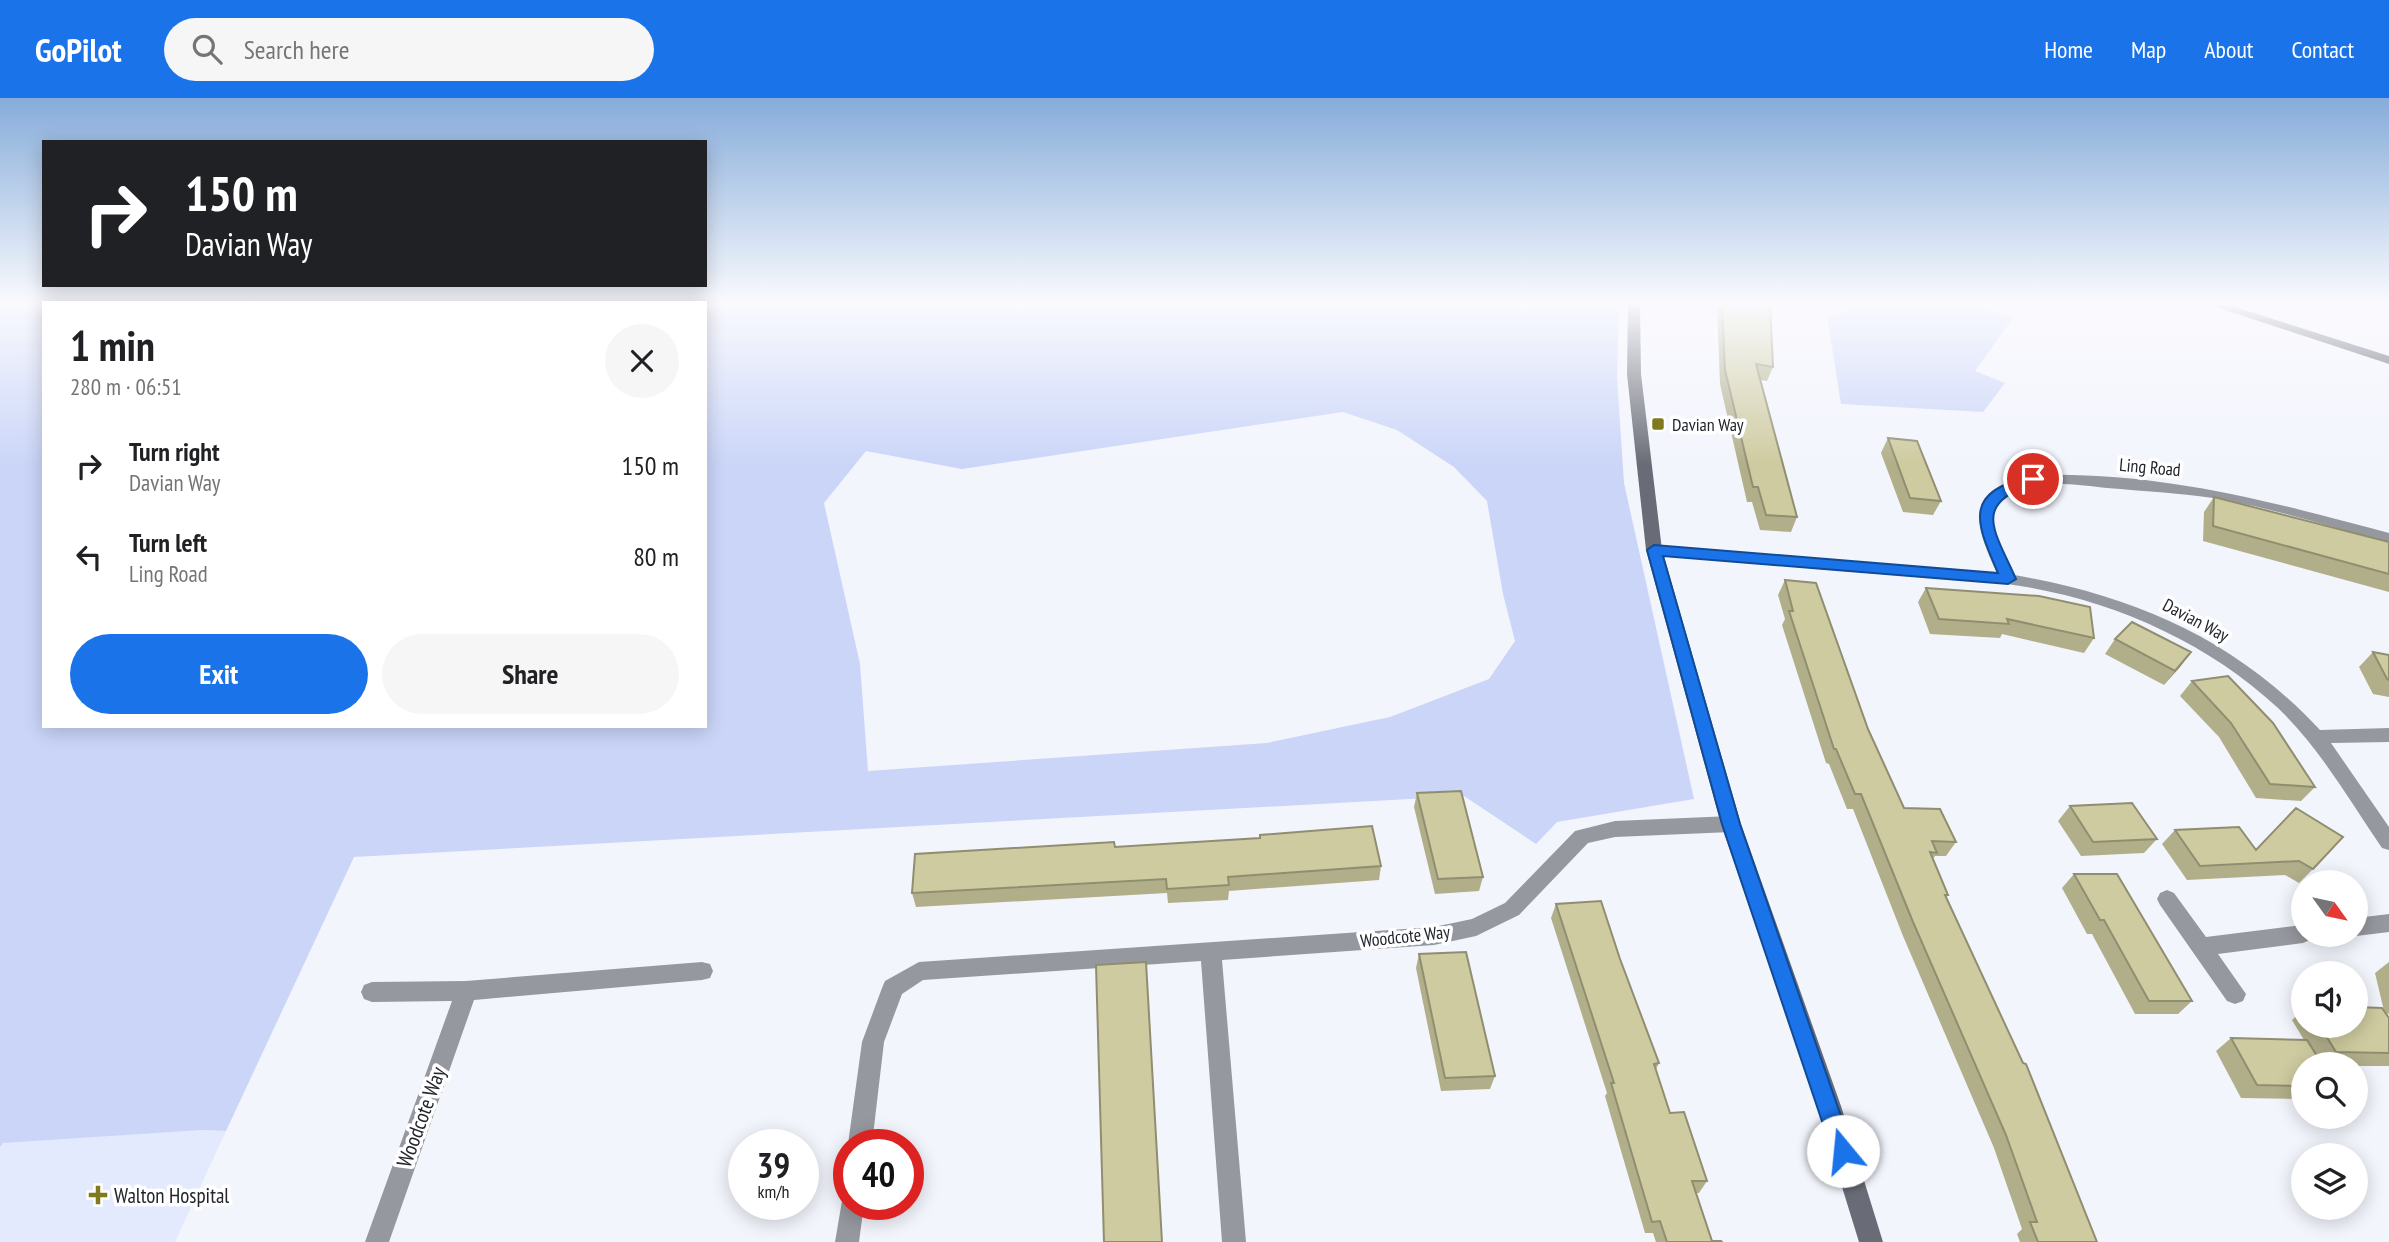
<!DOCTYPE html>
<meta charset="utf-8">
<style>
:root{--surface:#fff;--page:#f6f6f6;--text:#202124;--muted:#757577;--accent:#1a73e8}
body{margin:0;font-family:"PT Sans Narrow",sans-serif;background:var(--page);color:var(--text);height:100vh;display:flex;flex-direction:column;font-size:26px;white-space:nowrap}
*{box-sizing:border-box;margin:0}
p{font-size:23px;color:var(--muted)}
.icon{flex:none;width:38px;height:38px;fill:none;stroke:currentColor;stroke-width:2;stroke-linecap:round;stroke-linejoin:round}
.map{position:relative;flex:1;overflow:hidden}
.sheet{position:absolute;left:42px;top:203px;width:665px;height:427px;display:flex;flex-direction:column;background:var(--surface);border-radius:0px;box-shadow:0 4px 18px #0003}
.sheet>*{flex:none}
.guide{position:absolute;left:42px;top:42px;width:665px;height:147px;border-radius:0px;box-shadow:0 4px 18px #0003;background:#202124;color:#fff;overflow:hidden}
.needle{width:46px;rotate:123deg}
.fabs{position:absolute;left:2291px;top:772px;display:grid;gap:14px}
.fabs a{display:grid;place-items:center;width:77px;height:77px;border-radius:50%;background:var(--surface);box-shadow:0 4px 18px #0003;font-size:35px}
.speed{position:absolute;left:728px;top:1031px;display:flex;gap:14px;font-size:35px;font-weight:700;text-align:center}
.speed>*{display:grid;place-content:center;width:91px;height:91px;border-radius:50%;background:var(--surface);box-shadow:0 4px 18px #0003;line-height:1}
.speed small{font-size:18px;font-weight:400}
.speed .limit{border:10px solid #d22;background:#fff;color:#111}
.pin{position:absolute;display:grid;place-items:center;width:60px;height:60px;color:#fff;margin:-30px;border:4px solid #fff;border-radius:50%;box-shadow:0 2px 7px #0007}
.me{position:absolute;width:77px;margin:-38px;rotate:343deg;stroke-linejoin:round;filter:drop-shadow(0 0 5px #0008)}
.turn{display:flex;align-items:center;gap:24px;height:147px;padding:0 28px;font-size:32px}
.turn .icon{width:91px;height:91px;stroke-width:2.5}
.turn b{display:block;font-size:49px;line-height:60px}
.round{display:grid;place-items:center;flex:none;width:74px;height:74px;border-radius:37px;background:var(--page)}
.headline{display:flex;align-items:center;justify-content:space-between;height:119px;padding:0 28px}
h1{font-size:42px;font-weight:700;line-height:52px}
.button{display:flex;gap:14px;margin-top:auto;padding:14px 28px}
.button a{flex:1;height:80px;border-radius:42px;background:var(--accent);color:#fff;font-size:28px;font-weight:700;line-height:80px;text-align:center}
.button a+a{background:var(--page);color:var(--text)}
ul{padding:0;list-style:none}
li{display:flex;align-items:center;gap:21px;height:91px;padding:0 28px}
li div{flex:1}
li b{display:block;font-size:26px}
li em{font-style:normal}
header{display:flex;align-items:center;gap:42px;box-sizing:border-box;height:98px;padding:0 35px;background:var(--accent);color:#fff}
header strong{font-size:33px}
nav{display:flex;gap:38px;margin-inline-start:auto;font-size:24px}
.search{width:490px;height:63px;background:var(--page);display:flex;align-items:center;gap:18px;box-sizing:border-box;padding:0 24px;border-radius:38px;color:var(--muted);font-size:26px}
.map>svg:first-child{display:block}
.built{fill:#e4eafe}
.green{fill:#cad5f8;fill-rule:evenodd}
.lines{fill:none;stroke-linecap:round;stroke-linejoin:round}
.street{fill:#96989f;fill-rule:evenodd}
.secondary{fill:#696c76;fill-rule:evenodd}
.primary{fill:#494d59;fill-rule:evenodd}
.wall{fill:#b1af8a}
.shaded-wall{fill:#908e70}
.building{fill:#cecba0;stroke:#908e70;stroke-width:2}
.route{fill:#1a73e8;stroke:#114b97;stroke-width:2}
.poi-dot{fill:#81791e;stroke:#fff;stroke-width:2.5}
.labels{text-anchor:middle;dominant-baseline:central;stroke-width:7;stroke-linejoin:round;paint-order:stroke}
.poi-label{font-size:18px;fill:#23252c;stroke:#fff;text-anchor:start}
.street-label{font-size:18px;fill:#23252c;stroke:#fff}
.near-street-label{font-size:21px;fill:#23252c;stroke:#fff}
.near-poi-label{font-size:21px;fill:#23252c;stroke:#fff;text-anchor:start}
</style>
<header>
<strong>GoPilot</strong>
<div class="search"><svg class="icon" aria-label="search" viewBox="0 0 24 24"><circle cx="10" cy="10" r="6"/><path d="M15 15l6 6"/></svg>Search here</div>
<nav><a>Home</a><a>Map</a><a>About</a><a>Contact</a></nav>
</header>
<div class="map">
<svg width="2389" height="1144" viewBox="0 0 2389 1144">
<rect width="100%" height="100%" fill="#f3f5fd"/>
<path class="built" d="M 202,1032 L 226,1033 L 175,1144 L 0,1144 L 0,1049 L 4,1043 Z"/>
<path class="green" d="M 0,207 L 44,207 L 44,628 L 705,628 L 705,207 L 1619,207 L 1617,279 L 1624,385 L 1694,701 L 1557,724 L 1536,746 L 1464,698 L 354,759 L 226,1033 L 202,1032 L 3,1045 L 0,1049 ZM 1343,314 L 1397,332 L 1454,369 L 1487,403 L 1503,496 L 1515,543 L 1489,581 L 1390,619 L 1267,645 L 868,673 L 860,566 L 824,405 L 866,353 L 962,371 Z
M 1849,207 L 1974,207 L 2013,220 L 1975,273 L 2005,285 L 1983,314 L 1841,306 L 1827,218 L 1837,219 Z"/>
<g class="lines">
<path class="street" d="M 2040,377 C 2162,374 2273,404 2389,435 L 2389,445 C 2331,429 2273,410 2213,400 C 2178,395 2143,393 2107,390 C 2078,387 2007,375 1995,412 C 1987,433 2005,458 2014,477 C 2135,498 2235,541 2320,632 L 2389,630 L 2389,644 L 2331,645 L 2389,729 L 2389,752 L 2382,750 C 2349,702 2320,650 2278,610 C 2205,542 2106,499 2007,486 C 1966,481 1923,479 1881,476 C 1805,470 1730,463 1654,457 L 1646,452 L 1654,447 L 1997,475 C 1969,417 1968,387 2040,377 Z
M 1731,718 L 1738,720 L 1741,726 L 1738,732 L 1731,734 L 1615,739 L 1588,745 L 1519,817 L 1476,838 L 1434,847 L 1222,862 L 1246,1144 L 1222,1144 L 1201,863 L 923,882 L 902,896 L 884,944 L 872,1046 L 848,1046 L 862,944 L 882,890 L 885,883 L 919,864 L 1434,829 L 1472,821 L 1505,805 L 1575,733 L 1615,723 Z
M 2167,792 L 2174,795 L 2206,839 L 2303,827 L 2303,836 L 2313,836 L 2310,842 L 2303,845 L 2218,856 L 2246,896 L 2243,903 L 2235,906 L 2227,903 L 2160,807 L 2157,801 L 2160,795 Z
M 2389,816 L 2389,834 L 2356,838 L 2352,836 L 2356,836 L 2356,820 Z
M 702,864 L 710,866 L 713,873 L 710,880 L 702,882 L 474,902 L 389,1144 L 365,1144 L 452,903 L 372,904 L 364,901 L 361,894 L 364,887 L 372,884 L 466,883 Z
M 849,1095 L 849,1106 L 864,1106 L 859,1144 L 835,1144 L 843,1097 Z"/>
<path class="secondary" d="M 1628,207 L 1640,207 L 1641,276 L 1662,452 L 1741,726 L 1841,1008 L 1883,1144 L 1859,1144 L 1817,1008 L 1721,726 L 1646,452 L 1627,276 Z"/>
<path class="primary" d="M 2210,207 L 2229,207 L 2389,258 L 2389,266 Z"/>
</g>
<path class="wall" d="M 1717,207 L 1770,207 L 1773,269 L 1767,283 L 1760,282 L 1797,419 L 1791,434 L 1760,432 L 1752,404 L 1747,404 L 1720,286 Z
M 1888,340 L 1941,403 L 1933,417 L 1903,414 L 1881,355 Z
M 2214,399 L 2389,444 L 2389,494 L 2203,443 L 2204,414 Z
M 1785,482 L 1868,631 L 1904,710 L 1956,744 L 1946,758 L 1935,758 L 1933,761 L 1948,797 L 1946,800 L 2097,1144 L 2020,1144 L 2017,1136 L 2022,1131 L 1994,1050 L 1903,838 L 1853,711 L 1847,711 L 1829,666 L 1826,665 L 1782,527 L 1785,521 L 1778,497 Z
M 1926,490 L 2094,540 L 2084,555 L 2002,536 L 2000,540 L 1930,536 L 1918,504 Z
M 2115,541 L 2191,554 L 2164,587 L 2105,556 Z
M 2373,554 L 2389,557 L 2389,599 L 2373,596 L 2359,569 Z
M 2192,583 L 2315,689 L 2301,703 L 2256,700 L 2219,639 L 2180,598 Z
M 1417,695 L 1483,779 L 1479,793 L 1435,796 L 1414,709 Z
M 2070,708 L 2157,741 L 2144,755 L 2081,758 L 2058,723 Z
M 2296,710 L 2313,771 L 2299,785 L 2285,777 L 2187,782 L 2162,746 L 2175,732 L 2256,752 Z
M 1260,737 L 1381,768 L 1379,782 L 1229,793 L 1228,802 L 1168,805 L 1167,795 L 916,809 L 912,795 L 1115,749 L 1260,740 Z
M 2074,776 L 2192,903 L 2178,916 L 2135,916 L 2092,836 L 2087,836 L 2062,790 Z
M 1556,806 L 1620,861 L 1659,965 L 1656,971 L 1670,1015 L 1707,1083 L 1699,1095 L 1696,1095 L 1712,1143 L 1722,1144 L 1656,1144 L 1653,1135 L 1645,1135 L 1605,998 L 1607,995 L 1551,820 Z
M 1419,856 L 1495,978 L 1490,991 L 1441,993 L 1416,870 Z
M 2389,864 L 2389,916 L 2385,915 L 2389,955 L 2389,968 L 2356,968 L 2356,966 L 2303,966 L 2303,1001 L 2241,1000 L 2216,953 L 2231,940 L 2304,942 L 2292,922 L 2303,912 L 2303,928 L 2356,928 L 2384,913 L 2375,875 Z"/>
<path class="shaded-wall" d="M 2191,554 L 2180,569 L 2164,587 L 2175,573 Z"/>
<path class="building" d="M 1722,207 L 1770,207 L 1773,269 L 1756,266 L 1797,419 L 1766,417 L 1758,389 L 1753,389 L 1725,272 Z
M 1888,340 L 1917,343 L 1941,403 L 1910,400 Z
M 2214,399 L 2389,444 L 2389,476 L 2213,428 Z
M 1785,482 L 1816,485 L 1868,631 L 1904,710 L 1940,711 L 1956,744 L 1932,743 L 1937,755 L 1930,754 L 1948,797 L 1945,797 L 2023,965 L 2026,966 L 2097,1144 L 2038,1144 L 2030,1124 L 2037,1124 L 2006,1037 L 1913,824 L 1861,696 L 1855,696 L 1836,651 L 1834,651 L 1789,513 L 1793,513 Z
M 1926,490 L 2039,498 L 2090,509 L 2094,540 L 2007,521 L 2009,526 L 1939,521 Z
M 2132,524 L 2191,554 L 2175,573 L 2115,541 Z
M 2373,554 L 2389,557 L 2389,582 L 2387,581 Z
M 2228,578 L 2273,625 L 2315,689 L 2270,686 L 2231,625 L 2192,583 Z
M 1461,693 L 1483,779 L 1438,781 L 1417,695 Z
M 2132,705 L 2157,741 L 2093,744 L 2070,708 Z
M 2296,710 L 2343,739 L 2313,771 L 2299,763 L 2200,768 L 2175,732 L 2239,729 L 2256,752 Z
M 1372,728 L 1381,768 L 1228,779 L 1229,787 L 1167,791 L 1166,781 L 912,795 L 915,756 L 1114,744 L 1115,749 L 1260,740 L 1260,737 Z
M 2074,776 L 2117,776 L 2192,903 L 2149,903 L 2104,822 L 2100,822 Z
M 1601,803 L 1620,861 L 1659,965 L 1654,966 L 1670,1015 L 1684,1014 L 1707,1083 L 1692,1083 L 1712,1143 L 1721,1143 L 1722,1144 L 1667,1144 L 1660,1123 L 1652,1124 L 1611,985 L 1614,985 L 1556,806 Z
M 1466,854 L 1495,978 L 1445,980 L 1419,856 Z
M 1146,864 L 1162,1144 L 1104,1144 L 1096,867 Z
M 2356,909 L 2382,910 L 2389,920 L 2389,955 L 2336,954 L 2320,928 L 2356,928 Z
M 2231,940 L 2307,942 L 2322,966 L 2303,966 L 2303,988 L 2257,987 Z"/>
<linearGradient id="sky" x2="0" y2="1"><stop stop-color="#86acda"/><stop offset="0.56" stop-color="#fafafe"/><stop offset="1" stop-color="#fafafe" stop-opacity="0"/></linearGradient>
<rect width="2389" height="367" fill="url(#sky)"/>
<path class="route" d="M 2033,377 L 2038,378 L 2038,384 C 1971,406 1993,429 2016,481 L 2008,486 L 1663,458 L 1740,726 L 1853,1053 L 1850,1061 L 1843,1064 L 1835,1061 L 1832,1053 L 1722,726 L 1647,452 L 1654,447 L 1998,475 C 1974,420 1964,395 2033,377 Z"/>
<g class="poi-dot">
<rect x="1651" y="319" width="14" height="14" rx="3.5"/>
<path d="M94.5 1086.5h7v7h7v7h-7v7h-7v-7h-7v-7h7z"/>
</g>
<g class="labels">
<g class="poi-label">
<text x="1672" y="326">Davian Way</text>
</g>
<g class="street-label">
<text transform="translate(2150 369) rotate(5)">Ling Road</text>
<text transform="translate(2196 522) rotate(28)">Davian Way</text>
<text transform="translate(1405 838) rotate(-6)">Woodcote Way</text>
</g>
<g class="near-street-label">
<text transform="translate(421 1019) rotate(-70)">Woodcote Way</text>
</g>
<g class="near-poi-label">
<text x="114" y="1097">Walton Hospital</text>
</g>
</g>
</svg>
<div class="fabs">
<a><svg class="needle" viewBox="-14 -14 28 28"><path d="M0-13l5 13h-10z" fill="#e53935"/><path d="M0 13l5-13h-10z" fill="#757577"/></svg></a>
<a><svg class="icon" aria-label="sound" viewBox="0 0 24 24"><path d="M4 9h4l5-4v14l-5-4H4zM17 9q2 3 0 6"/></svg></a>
<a><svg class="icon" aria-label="search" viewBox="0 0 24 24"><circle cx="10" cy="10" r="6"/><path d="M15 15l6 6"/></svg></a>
<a><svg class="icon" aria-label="layers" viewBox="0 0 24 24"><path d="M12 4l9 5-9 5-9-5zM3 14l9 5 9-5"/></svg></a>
</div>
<div class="speed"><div>39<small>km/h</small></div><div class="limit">40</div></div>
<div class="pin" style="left:2033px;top:381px;background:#d93025"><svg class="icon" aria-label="arrive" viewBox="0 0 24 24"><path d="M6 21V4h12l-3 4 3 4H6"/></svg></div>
<svg class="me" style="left:1843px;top:1053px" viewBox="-20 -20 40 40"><circle r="19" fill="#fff"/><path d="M0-13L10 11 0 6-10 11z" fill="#1a73e8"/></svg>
<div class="guide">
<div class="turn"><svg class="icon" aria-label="right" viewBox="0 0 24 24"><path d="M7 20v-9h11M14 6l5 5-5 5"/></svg><div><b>150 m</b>Davian Way</div></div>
</div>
<section class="sheet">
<div class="headline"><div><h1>1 min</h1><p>280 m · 06:51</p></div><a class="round"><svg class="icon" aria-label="close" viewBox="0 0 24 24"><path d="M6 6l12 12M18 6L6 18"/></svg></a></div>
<ul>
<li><svg class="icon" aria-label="right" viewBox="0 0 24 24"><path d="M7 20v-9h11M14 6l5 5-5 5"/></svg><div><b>Turn right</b><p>Davian Way</p></div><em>150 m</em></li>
<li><svg class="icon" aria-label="left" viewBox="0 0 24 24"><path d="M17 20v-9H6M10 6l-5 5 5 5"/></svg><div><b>Turn left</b><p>Ling Road</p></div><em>80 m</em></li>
</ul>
<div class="button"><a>Exit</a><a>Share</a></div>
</section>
</div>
